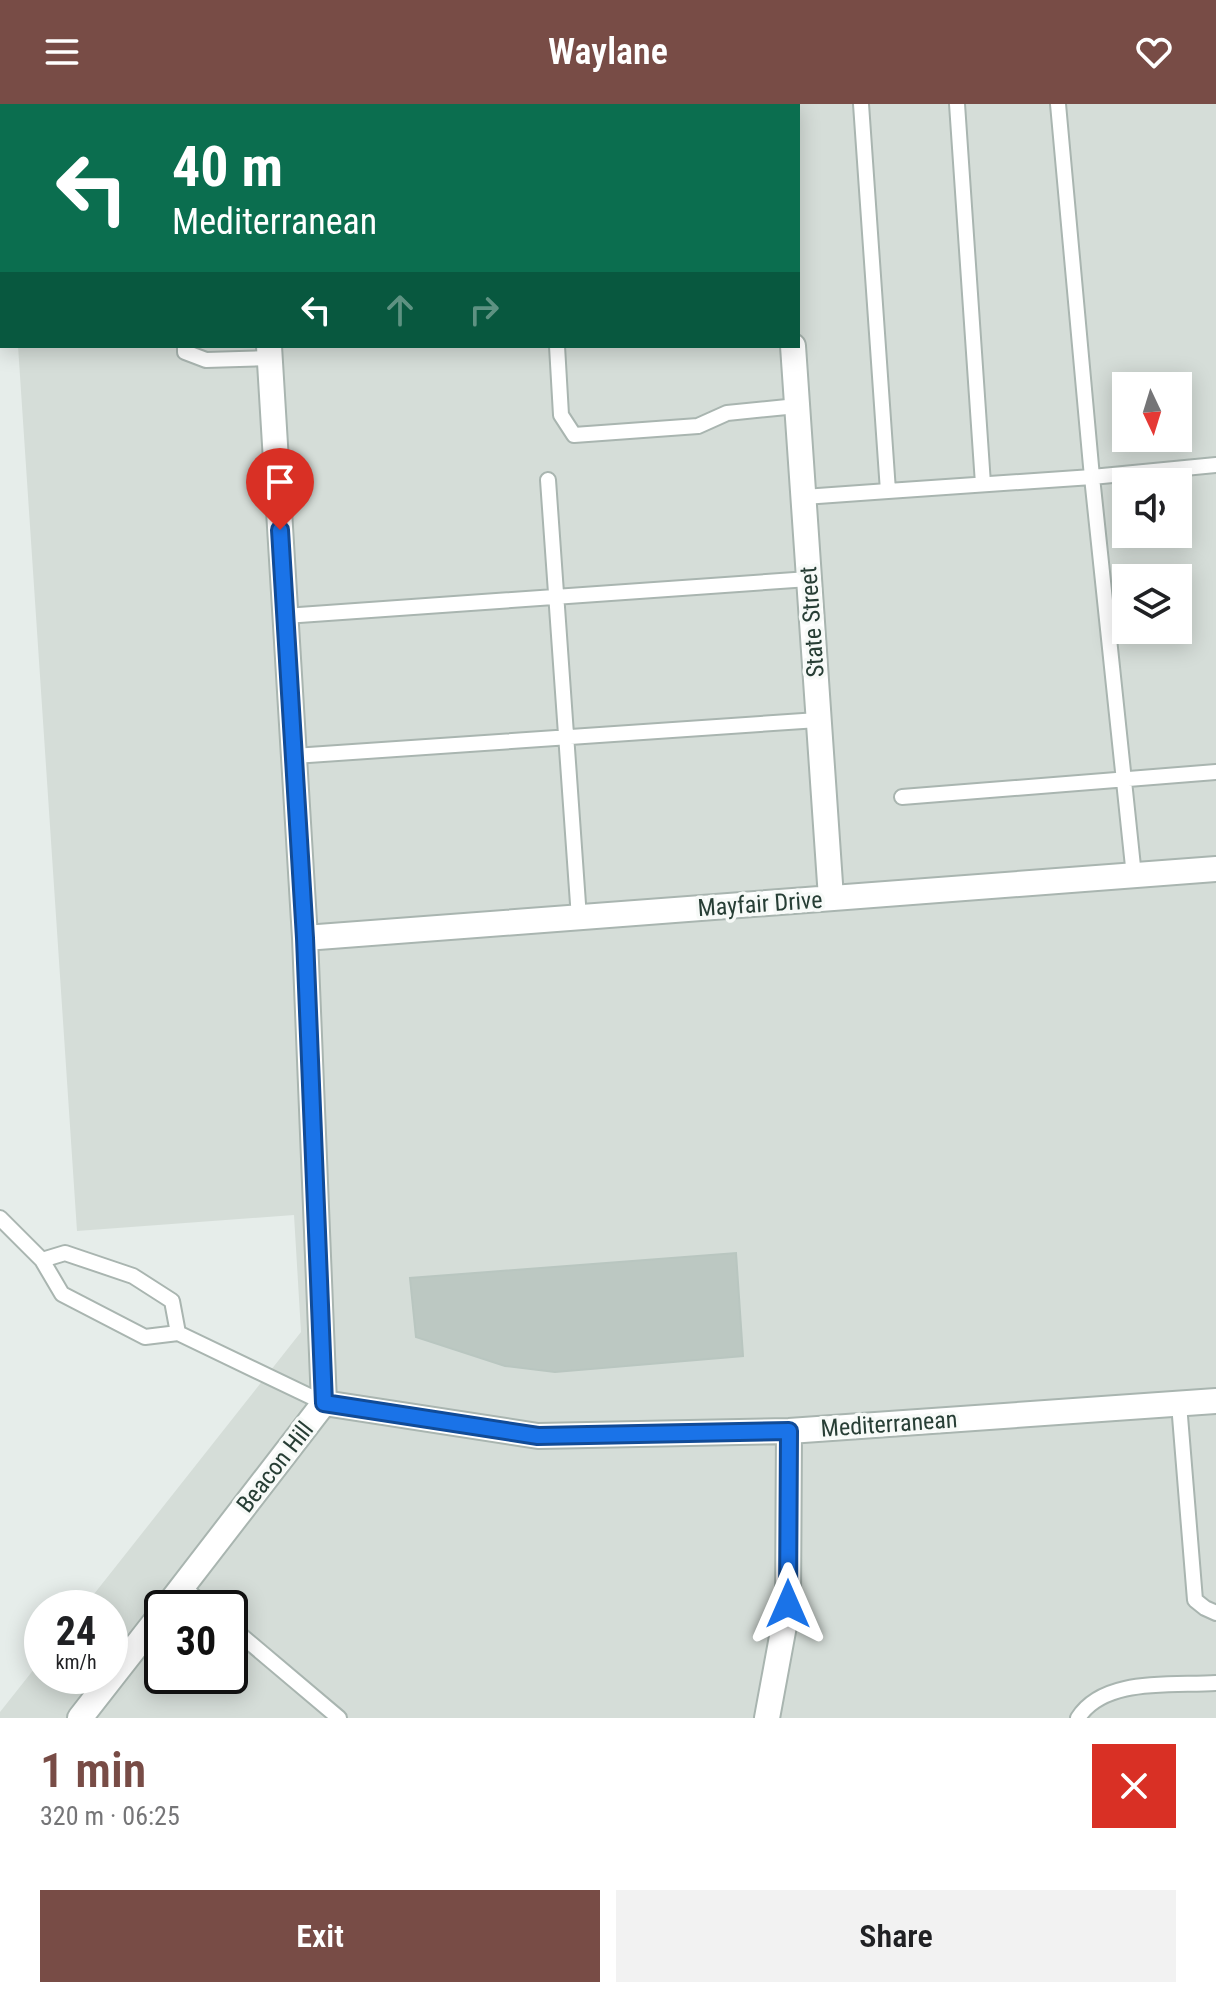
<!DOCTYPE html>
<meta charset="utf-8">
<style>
:root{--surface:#fff;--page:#f2f2f2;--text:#202124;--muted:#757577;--accent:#784c46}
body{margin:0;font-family:"Roboto Condensed",sans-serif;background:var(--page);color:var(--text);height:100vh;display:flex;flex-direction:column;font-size:30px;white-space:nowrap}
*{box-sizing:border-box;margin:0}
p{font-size:26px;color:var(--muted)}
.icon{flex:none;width:44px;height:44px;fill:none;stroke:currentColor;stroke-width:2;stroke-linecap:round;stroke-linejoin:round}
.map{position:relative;height:1614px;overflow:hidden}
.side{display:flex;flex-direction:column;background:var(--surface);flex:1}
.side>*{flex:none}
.guide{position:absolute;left:0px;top:0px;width:800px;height:244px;box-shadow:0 4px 20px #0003;background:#0b6e4f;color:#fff;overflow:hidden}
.needle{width:52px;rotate:176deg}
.controls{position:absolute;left:1112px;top:268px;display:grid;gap:16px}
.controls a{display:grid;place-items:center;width:80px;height:80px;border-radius:0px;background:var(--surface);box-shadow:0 4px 20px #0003;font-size:40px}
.speed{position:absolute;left:24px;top:1486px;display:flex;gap:16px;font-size:40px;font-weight:700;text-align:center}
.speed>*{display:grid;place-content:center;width:104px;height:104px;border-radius:50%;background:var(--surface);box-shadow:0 4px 20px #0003;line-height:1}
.speed small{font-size:20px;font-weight:400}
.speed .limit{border:4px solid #111;border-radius:12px;background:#fff;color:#111}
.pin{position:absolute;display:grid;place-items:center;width:68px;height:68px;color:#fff;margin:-82px -34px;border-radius:50% 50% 50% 0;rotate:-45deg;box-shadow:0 0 8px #0007}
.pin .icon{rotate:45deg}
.me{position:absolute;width:88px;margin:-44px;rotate:0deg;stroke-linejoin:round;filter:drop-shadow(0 0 6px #0008)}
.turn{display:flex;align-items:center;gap:28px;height:168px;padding:0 40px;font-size:36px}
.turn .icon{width:104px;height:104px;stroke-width:2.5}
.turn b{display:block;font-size:56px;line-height:68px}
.lanes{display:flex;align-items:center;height:76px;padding:0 40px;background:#0003;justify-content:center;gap:40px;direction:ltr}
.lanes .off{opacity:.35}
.round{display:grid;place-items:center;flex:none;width:84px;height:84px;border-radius:0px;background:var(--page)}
.headline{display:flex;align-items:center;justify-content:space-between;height:136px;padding:0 40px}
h1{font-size:48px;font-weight:600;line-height:60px;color:var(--accent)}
.button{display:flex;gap:16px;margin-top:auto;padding:16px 40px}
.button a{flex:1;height:92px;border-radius:0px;background:var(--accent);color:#fff;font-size:32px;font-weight:600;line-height:92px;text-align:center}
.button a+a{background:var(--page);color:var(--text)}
header{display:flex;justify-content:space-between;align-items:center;height:104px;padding:0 40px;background:var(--accent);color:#fff;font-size:36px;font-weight:600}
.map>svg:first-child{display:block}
.built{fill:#d5ddd8;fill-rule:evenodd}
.building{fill:#bcc8c2;stroke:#b9c6c0;stroke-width:2}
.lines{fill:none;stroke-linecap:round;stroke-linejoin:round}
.service-casing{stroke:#a9b5b0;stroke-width:18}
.minor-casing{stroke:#a9b5b0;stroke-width:28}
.service{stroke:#fff;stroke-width:14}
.minor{stroke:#fff;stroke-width:24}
.route-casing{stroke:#114b97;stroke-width:20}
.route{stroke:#1a73e8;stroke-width:14}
.labels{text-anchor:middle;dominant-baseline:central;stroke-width:7;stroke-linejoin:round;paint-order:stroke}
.street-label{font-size:24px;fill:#273e35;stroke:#f7faf8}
</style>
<header><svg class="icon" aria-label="menu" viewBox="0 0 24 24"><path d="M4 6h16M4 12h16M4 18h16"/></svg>Waylane<svg class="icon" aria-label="heart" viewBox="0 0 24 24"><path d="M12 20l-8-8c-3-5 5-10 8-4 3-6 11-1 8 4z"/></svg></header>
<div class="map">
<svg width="1216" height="1614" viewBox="0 0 1216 1614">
<rect width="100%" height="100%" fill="#e6edea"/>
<path class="built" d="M 1,0 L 1216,0 L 1216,1614 L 0,1614 L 0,1608 L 42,1555 L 42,1572 L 110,1572 L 110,1504 L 83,1504 L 301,1228 L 294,1111 L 77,1127 L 18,242 L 798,242 L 798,2 L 2,2 L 2,11 ZM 1126,282 L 1178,282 L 1178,334 L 1126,334 ZM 1126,378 L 1178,378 L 1178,430 L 1126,430 ZM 1126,474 L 1178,474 L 1178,526 L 1126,526 ZM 162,1504 L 230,1504 L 230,1572 L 162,1572 Z"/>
<path class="building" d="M 736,1149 L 743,1252 L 555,1268 L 505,1262 L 416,1233 L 410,1174 Z"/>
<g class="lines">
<g class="service-casing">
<path id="service" d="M 169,0 L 169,2
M 509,0 L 509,2
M 861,0 L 888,387 L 1092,373 L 1134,772
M 957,0 L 983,380
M 1058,0 L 1092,373 L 1216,361
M 185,242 L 185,248 L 206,256 L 270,254
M 557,242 L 561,311 L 574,331 L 698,322 L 727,309 L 797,302
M 548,376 L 579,814
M 804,393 L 888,387
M 285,512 L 809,475
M 294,652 L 818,616
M 902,693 L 1216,668
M 0,1114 L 42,1156 L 62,1190 L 145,1233 L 178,1229 L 172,1197 L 133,1172 L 65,1149 L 42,1156
M 178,1229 L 324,1299
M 1179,1300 L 1195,1496 L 1205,1504 L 1216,1509
M 182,1482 L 208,1504
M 230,1522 L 339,1614
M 1078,1614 C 1104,1573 1172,1582 1216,1579"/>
</g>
<g class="minor-casing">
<path id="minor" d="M 255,0 L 255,2
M 777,0 L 777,2
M 793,242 L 831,794
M 305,834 L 1216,765
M 324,1299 L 538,1332 L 789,1327 L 1216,1297
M 166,1504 L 324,1299 L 305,834 L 269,242
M 80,1614 L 162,1509
M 767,1614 L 788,1500 L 789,1327"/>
</g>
<use href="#service" class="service"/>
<use href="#minor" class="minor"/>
</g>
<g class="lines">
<g class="route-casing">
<path id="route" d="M 280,426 L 305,834 L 324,1299 L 538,1332 L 789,1327 L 788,1500"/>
</g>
<use href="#route" class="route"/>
</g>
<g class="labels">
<g class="street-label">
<text transform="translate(812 518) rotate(-94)">State Street</text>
<text transform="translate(760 800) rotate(-4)">Mayfair Drive</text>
<text transform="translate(889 1320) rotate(-4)">Mediterranean</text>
<text transform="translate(275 1363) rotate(-52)">Beacon Hill</text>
</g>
</g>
</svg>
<div class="controls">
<a><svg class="needle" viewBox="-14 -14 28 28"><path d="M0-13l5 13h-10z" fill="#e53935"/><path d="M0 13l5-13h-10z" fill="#757577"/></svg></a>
<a><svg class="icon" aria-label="sound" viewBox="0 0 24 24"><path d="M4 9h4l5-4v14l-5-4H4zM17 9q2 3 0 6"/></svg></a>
<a><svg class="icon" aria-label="layers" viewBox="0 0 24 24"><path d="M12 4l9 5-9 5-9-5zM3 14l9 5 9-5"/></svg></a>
</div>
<div class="speed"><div>24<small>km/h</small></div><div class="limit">30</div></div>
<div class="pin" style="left:280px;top:426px;background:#d93025"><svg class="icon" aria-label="arrive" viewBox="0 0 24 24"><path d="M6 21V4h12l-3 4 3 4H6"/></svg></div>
<svg class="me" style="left:788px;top:1500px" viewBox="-20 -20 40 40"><path d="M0-17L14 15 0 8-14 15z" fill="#1a73e8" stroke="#fff" stroke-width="4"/></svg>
<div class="guide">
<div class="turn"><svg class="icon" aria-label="left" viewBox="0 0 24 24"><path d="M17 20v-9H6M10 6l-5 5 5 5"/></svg><div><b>40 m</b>Mediterranean</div></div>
<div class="lanes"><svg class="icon" aria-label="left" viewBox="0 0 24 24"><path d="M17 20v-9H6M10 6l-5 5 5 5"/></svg><svg class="icon off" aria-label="ahead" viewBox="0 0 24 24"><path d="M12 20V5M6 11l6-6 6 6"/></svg><svg class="icon off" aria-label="right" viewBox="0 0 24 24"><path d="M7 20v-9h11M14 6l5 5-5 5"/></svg></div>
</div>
</div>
<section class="side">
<div class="headline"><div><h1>1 min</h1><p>320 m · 06:25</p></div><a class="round" style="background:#d93025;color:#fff"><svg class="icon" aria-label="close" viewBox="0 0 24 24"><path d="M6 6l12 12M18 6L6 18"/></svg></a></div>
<div class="button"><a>Exit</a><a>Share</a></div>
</section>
